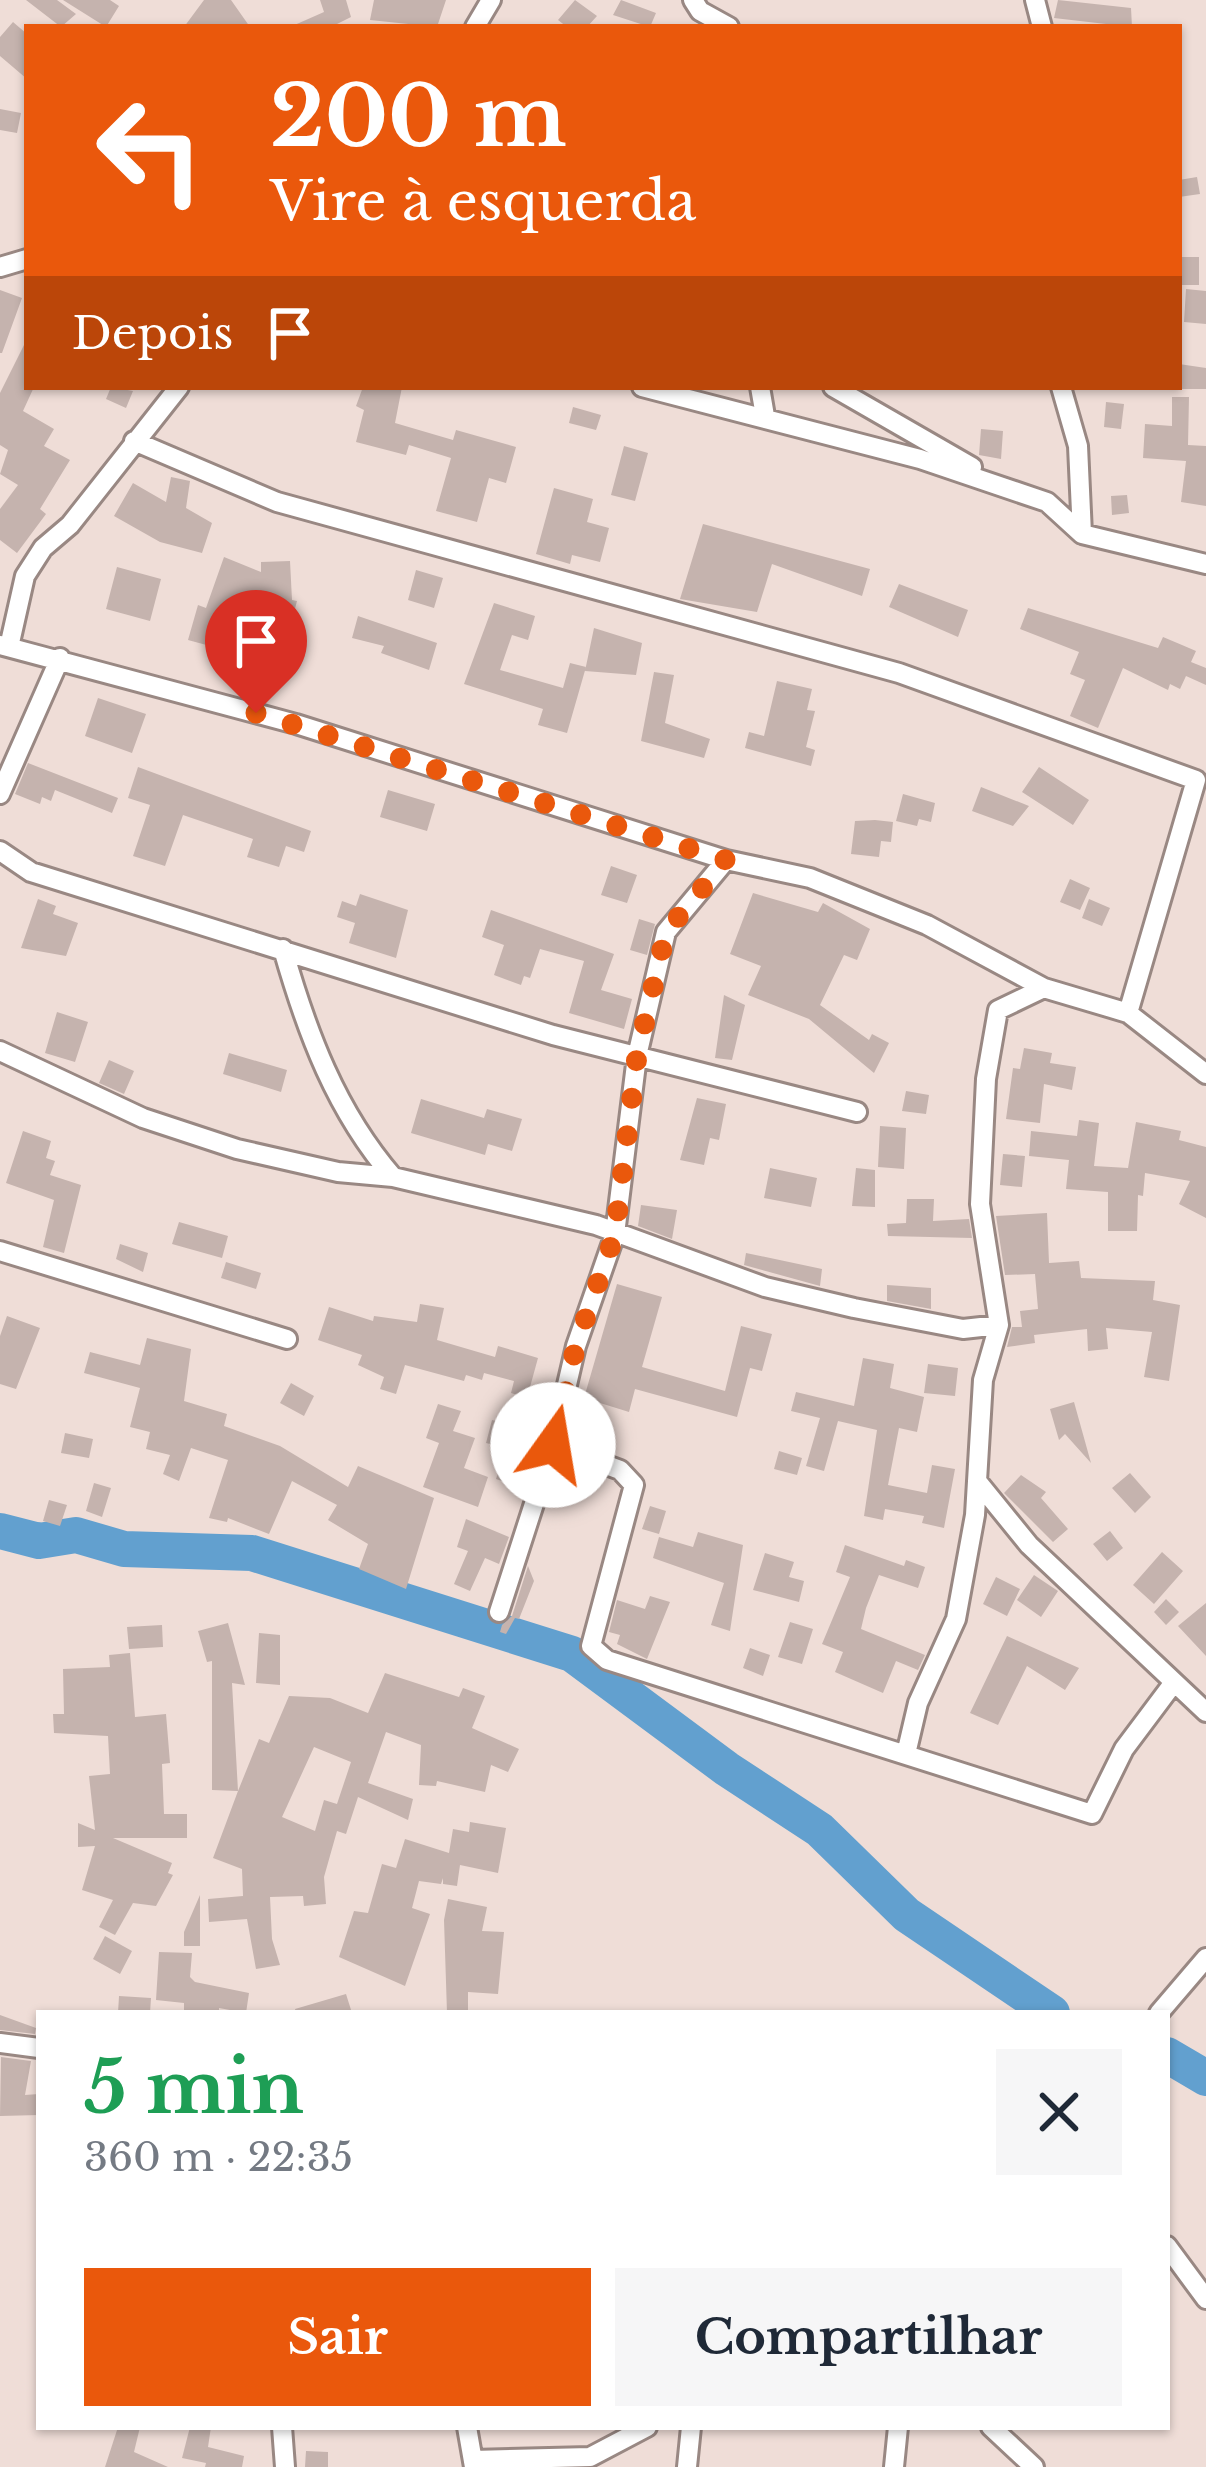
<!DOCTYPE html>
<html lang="pt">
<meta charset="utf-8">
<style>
:root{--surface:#fff;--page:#f6f6f7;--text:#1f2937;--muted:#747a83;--accent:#ea580c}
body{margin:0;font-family:"Libre Baskerville",serif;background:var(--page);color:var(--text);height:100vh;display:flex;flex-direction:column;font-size:45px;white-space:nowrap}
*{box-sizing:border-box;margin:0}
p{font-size:39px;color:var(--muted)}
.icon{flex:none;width:66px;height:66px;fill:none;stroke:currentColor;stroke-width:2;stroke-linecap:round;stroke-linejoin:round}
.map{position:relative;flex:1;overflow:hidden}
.drawer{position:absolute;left:36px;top:2010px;width:1134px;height:420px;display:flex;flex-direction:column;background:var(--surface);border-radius:0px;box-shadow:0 3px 9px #0004}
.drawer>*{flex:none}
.hud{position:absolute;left:24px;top:24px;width:1158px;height:366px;border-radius:0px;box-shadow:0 3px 9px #0004;background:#ea580c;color:#fff;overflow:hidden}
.pin{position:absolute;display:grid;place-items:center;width:102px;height:102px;color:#fff;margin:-123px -51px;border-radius:50% 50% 50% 0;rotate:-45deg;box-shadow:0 0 12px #0007}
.pin .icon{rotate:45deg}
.me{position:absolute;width:132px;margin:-66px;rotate:13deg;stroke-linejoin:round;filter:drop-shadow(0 0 9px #0008)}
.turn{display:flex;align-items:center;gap:42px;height:252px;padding:0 48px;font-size:54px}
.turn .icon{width:156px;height:156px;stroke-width:2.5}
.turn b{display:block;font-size:84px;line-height:102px}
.then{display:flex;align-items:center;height:114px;padding:0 48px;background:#0003;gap:24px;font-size:45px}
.round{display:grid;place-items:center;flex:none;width:126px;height:126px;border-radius:0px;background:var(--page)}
.head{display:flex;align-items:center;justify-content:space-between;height:204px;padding:0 48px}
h1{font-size:72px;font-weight:800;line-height:90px;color:#1e9e55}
.button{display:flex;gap:24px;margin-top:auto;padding:24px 48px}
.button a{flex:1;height:138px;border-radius:0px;background:var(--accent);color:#fff;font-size:48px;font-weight:800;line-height:138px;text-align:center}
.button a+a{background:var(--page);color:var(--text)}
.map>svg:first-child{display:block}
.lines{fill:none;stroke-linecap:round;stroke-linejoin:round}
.river{stroke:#62a0cf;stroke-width:36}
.building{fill:#c5b3ae;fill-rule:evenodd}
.street-casing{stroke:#998883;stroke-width:24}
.street{stroke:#fff;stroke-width:18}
.route{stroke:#ea580c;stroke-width:21;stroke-dasharray:0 37.8}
</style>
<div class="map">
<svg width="1206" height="2467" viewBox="0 0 1206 2467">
<rect width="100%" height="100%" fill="#efddd7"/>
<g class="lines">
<path class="river" d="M 0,1531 L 39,1541 L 76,1535 L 124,1549 L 252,1553 L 572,1654 L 727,1769 L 820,1830 L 907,1915 L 1052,2013
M 1167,2055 L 1206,2078"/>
</g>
<path class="building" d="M 26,0 L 57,0 L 76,14 L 61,27 Z
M 63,0 L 110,0 L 119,6 L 106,27 Z
M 204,0 L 231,0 L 250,27 L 184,27 Z
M 320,0 L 346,0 L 351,17 L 331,27 L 290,27 L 324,12 Z
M 374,0 L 446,0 L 437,27 L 370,20 Z
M 575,0 L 597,16 L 587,27 L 567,27 L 558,20 Z
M 621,0 L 656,13 L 650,27 L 613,15 Z
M 1058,0 L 1131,8 L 1132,27 L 1054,18 Z
M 13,22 L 27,34 L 27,79 L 0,56 L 0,37 Z
M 0,109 L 21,113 L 17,133 L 0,130 Z
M 1197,177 L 1200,194 L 1179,197 L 1179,180 Z
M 1179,257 L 1199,257 L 1199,285 L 1179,285 Z
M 1186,289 L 1206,291 L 1206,324 L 1184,322 Z
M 0,290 L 22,298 L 2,353 L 0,353 Z
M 27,339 L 27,387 L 34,387 L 23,411 L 54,429 L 44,446 L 70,460 L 40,509 L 46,514 L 17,553 L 0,540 L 0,509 L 18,485 L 0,474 L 8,450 L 0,445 L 0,393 Z
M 1179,364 L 1206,368 L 1206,389 L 1179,389 Z
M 111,387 L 133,391 L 126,408 L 106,399 Z
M 363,387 L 402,387 L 395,423 L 453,440 L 456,430 L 516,447 L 506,483 L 489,478 L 477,522 L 436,511 L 451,458 L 409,445 L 406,455 L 356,442 L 364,410 L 356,406 Z
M 1172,397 L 1189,397 L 1188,445 L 1206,446 L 1206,506 L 1181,502 L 1186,461 L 1143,458 L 1145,424 L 1172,426 Z
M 1106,402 L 1124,404 L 1121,429 L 1104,427 Z
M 573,407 L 601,415 L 596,430 L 569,423 Z
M 981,429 L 1003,431 L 1001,459 L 979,455 Z
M 624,446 L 648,453 L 635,501 L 611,495 Z
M 171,477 L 190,481 L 186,508 L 212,523 L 202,553 L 160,542 L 114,516 L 133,483 L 166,502 Z
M 554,488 L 593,499 L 587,522 L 609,528 L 600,562 L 572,555 L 570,564 L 536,554 Z
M 1127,495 L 1129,513 L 1112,515 L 1111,496 Z
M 703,524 L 870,569 L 862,596 L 772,564 L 757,612 L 680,599 Z
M 224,557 L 261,572 L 261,562 L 290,561 L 292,600 L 297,601 L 280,665 L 188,640 L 198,605 L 206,608 Z
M 117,567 L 161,579 L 150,621 L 106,609 Z
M 416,570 L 443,578 L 434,608 L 408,600 Z
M 899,584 L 968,610 L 958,637 L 889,607 Z
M 494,603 L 535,616 L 528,640 L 512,635 L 500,670 L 563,688 L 570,663 L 586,667 L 567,733 L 538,725 L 543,709 L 464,684 Z
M 1028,608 L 1158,648 L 1163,637 L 1182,645 L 1196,651 L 1191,662 L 1206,668 L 1206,685 L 1186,676 L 1180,689 L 1170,684 L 1168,690 L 1123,668 L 1098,728 L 1070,716 L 1085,680 L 1070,674 L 1079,652 L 1020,629 Z
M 358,616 L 437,643 L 429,670 L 381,653 L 384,646 L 352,638 Z
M 594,628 L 642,643 L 636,675 L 585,671 Z
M 654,672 L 674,675 L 665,723 L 710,739 L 704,758 L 641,741 Z
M 777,681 L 812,689 L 807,710 L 815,711 L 806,747 L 815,750 L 811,766 L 745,748 L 749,732 L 764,736 Z
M 98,698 L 146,714 L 132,753 L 85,736 Z
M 28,763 L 118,798 L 112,813 L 55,790 L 51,801 L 42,797 L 40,804 L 15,794 Z
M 138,767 L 311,831 L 304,852 L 286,846 L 279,867 L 247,857 L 253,839 L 183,815 L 165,866 L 133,856 L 150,805 L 128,798 Z
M 1039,767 L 1089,800 L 1073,825 L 1022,792 Z
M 981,787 L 1029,806 L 1013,826 L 972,811 Z
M 388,790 L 435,804 L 427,831 L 380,817 Z
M 903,794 L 935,803 L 931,822 L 919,819 L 917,826 L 896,821 Z
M 875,820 L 893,822 L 891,842 L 881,841 L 879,857 L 851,854 L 855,821 Z
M 611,866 L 637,875 L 627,903 L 601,895 Z
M 1070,879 L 1090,888 L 1080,910 L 1060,902 Z
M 753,893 L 818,912 L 823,903 L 870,929 L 857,960 L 844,955 L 820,1005 L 869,1040 L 872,1034 L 889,1043 L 874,1073 L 809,1019 L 748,995 L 761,966 L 730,954 Z
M 360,894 L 408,910 L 396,958 L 349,943 L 355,923 L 337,917 L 342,901 L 356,906 Z
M 38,899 L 56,906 L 53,914 L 78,923 L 66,956 L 21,948 Z
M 1089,899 L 1110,908 L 1102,926 L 1082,918 Z
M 491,910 L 614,954 L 601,990 L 632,999 L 624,1029 L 569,1013 L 584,961 L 540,949 L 530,978 L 524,976 L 521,985 L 494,975 L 504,945 L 482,937 Z
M 639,919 L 655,924 L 647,955 L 630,950 Z
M 724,995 L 745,1005 L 732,1060 L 715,1058 Z
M 57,1012 L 88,1022 L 75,1062 L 45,1053 Z
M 1024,1048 L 1052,1053 L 1050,1063 L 1076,1067 L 1072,1090 L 1044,1084 L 1040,1123 L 1006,1119 L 1013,1068 L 1020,1069 Z
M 229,1053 L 287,1070 L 281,1092 L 223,1074 Z
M 109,1060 L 134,1071 L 124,1094 L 99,1083 Z
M 906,1091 L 929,1095 L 926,1114 L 902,1111 Z
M 697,1098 L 726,1104 L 719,1140 L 710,1138 L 704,1165 L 680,1160 Z
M 421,1099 L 484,1118 L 487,1109 L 522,1119 L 512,1151 L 488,1144 L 485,1155 L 411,1133 Z
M 1079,1120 L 1099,1123 L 1094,1166 L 1128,1168 L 1136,1122 L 1181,1131 L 1179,1140 L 1206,1147 L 1206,1218 L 1179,1204 L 1190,1181 L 1145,1173 L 1143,1196 L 1138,1195 L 1137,1231 L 1108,1231 L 1108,1192 L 1066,1189 L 1069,1160 L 1029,1156 L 1031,1131 L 1077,1136 Z
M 880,1126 L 906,1128 L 904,1169 L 878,1167 Z
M 23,1131 L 51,1141 L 46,1158 L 55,1161 L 50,1175 L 81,1185 L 64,1253 L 43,1247 L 54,1200 L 6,1183 Z
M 1003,1154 L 1025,1156 L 1022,1187 L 1000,1185 Z
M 770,1168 L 817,1178 L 811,1207 L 764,1198 Z
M 856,1168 L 875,1170 L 875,1207 L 852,1206 Z
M 907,1199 L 934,1199 L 933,1221 L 969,1219 L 972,1238 L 888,1236 L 887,1224 L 906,1223 Z
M 641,1205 L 677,1210 L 672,1239 L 638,1226 Z
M 1047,1213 L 1049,1263 L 1079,1261 L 1081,1278 L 1155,1281 L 1153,1300 L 1180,1305 L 1169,1381 L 1144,1377 L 1152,1332 L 1106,1328 L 1108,1349 L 1088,1351 L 1087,1329 L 1034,1335 L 1035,1343 L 1007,1347 L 1012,1327 L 1022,1327 L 1020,1311 L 1038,1309 L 1035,1274 L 1005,1275 L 996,1216 Z
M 179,1222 L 228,1236 L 222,1258 L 172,1244 Z
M 120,1244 L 148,1253 L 143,1272 L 116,1259 Z
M 746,1253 L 822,1269 L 820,1286 L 744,1265 Z
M 226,1262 L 261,1273 L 256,1289 L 221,1278 Z
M 617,1284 L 662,1297 L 642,1367 L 725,1391 L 741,1326 L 772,1334 L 762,1371 L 750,1368 L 737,1417 L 635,1389 L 629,1412 L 584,1398 Z
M 887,1285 L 931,1288 L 931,1309 L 887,1301 Z
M 420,1304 L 444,1308 L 437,1340 L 495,1357 L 498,1346 L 538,1358 L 527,1398 L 511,1393 L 514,1381 L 484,1373 L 482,1380 L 466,1375 L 464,1381 L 405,1365 L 396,1394 L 380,1389 L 384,1377 L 358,1365 L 362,1355 L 318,1340 L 329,1307 L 373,1321 L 374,1316 L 417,1322 Z
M 7,1316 L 40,1328 L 16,1389 L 0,1384 L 0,1336 Z
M 147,1338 L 191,1349 L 184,1401 L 227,1414 L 224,1426 L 280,1446 L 348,1487 L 358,1466 L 434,1498 L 406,1589 L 359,1569 L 368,1544 L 328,1520 L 337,1505 L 292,1481 L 269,1534 L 228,1518 L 227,1522 L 209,1518 L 228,1460 L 191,1448 L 179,1481 L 163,1474 L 170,1455 L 146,1449 L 150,1432 L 130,1427 L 140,1388 L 84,1373 L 90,1352 L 140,1365 Z
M 863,1358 L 894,1364 L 890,1388 L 924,1397 L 917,1432 L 899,1428 L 888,1485 L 927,1493 L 932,1465 L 955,1469 L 944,1528 L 922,1523 L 924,1516 L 885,1509 L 883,1520 L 864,1516 L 877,1430 L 838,1421 L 824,1471 L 806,1466 L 820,1418 L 791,1411 L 796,1392 L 854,1406 Z
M 928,1364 L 958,1368 L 955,1396 L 924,1393 Z
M 291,1383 L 314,1396 L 304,1416 L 280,1403 Z
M 1074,1402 L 1091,1463 L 1065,1434 L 1059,1440 L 1050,1409 Z
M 438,1404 L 461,1411 L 453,1431 L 475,1438 L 464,1468 L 488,1477 L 478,1507 L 423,1487 L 439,1443 L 426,1438 Z
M 492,1420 L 507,1424 L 501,1447 L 486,1443 Z
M 65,1433 L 93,1439 L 89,1458 L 61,1453 Z
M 506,1448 L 533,1457 L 523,1488 L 496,1479 Z
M 779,1451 L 802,1458 L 797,1475 L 774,1469 Z
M 558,1473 L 577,1479 L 571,1498 L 552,1492 Z
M 1130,1473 L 1151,1497 L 1135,1513 L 1112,1488 Z
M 1021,1475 L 1046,1492 L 1041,1498 L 1068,1529 L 1053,1542 L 1004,1493 Z
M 94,1483 L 111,1488 L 102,1517 L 86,1511 Z
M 49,1500 L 67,1505 L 60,1526 L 43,1521 Z
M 650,1506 L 666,1511 L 659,1534 L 642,1529 Z
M 466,1519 L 509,1537 L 499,1564 L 485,1558 L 470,1591 L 454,1584 L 468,1551 L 457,1547 Z
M 1110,1531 L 1123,1548 L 1107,1561 L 1093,1544 Z
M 698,1532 L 743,1545 L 730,1631 L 711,1625 L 724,1583 L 653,1558 L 659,1537 L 693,1547 Z
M 845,1545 L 904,1566 L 906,1560 L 925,1567 L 918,1588 L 879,1575 L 866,1608 L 861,1629 L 925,1655 L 918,1670 L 896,1661 L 883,1693 L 835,1672 L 843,1652 L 822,1644 L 850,1577 L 836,1572 Z
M 1162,1552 L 1183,1571 L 1154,1604 L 1133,1585 Z
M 765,1553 L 794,1562 L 789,1577 L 804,1581 L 799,1602 L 753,1590 Z
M 528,1566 L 534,1581 L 519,1619 L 515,1618 L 506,1634 L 500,1632 L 502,1625 L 512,1616 Z
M 1034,1575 L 1058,1591 L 1041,1617 L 1017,1600 Z
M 996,1577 L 1020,1589 L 1007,1616 L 983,1604 Z
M 650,1596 L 670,1602 L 647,1659 L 617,1644 L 620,1635 L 609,1632 L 617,1600 L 645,1609 Z
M 1166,1599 L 1179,1612 L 1166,1625 L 1154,1612 Z
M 1206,1603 L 1206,1656 L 1178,1626 Z
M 790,1622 L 813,1629 L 802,1664 L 778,1657 Z
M 228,1623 L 245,1685 L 232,1683 L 238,1791 L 259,1739 L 269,1743 L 289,1696 L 330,1698 L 368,1713 L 385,1673 L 459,1697 L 463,1688 L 485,1696 L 472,1728 L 519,1749 L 508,1772 L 491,1765 L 485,1792 L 437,1781 L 436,1786 L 419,1785 L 421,1745 L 386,1732 L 368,1783 L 413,1799 L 408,1820 L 358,1797 L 346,1834 L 337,1831 L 324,1877 L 326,1904 L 304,1906 L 303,1896 L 270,1897 L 272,1939 L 280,1965 L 256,1969 L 247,1919 L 209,1922 L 208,1899 L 243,1896 L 242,1869 L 213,1858 L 238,1791 L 212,1790 L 212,1661 L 207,1662 L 198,1631 ZM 314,1747 L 351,1762 L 337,1804 L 324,1800 L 315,1831 L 282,1817 Z
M 162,1625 L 163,1647 L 129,1649 L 127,1627 Z
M 259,1633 L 280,1635 L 280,1685 L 256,1683 Z
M 1007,1636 L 1079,1668 L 1065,1690 L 1027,1666 L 998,1725 L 970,1713 Z
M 750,1648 L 770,1655 L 763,1676 L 743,1668 Z
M 130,1653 L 135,1717 L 166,1714 L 170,1763 L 162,1764 L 164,1814 L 187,1814 L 187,1838 L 113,1838 L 172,1863 L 168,1873 L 173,1875 L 156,1906 L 133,1903 L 115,1935 L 99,1927 L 113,1900 L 82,1890 L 95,1846 L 78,1847 L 78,1823 L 95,1830 L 89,1776 L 110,1774 L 108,1736 L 54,1733 L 53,1714 L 64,1714 L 63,1669 L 110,1667 L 109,1655 Z
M 470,1822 L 506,1828 L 498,1873 L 460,1865 L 457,1886 L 443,1884 L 443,1878 L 441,1884 L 419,1881 L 412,1908 L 430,1914 L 405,1986 L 339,1957 L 354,1911 L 368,1913 L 382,1864 L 396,1868 L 405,1839 L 449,1853 L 453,1829 L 469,1832 Z
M 200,1895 L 200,1946 L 184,1946 L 184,1932 Z
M 448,1899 L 487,1907 L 482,1931 L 504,1932 L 498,1994 L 468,1992 L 468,2013 L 447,2013 L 444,1920 Z
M 105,1936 L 132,1951 L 120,1974 L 93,1959 Z
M 159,1952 L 192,1953 L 190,1977 L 195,1982 L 249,1993 L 246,2013 L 219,2008 L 219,2013 L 184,2013 L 184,2003 L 156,2000 Z
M 346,1994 L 352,2013 L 296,2013 L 295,2009 Z
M 119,1996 L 151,1998 L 150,2013 L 118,2013 Z
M 0,2015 L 36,2028 L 35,2034 L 0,2030 Z
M 1,2057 L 31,2061 L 25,2095 L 39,2094 L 39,2115 L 0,2116 Z
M 118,2427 L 140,2427 L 134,2452 L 168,2467 L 105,2467 Z
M 190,2427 L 211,2427 L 208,2447 L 244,2456 L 242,2467 L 205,2467 L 206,2463 L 182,2458 Z
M 306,2451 L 328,2452 L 328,2467 L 305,2467 Z"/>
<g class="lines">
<g class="street-casing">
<path id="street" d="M 693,0 L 700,11 L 729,27
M 1035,0 L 1042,27
M 475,27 L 491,0
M 0,267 L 27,259
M 642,387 L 920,459 L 1047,502 L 1082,534 L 1206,564
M 760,387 L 765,416
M 833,387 L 972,467
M 1061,387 L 1078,446 L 1082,534
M 134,441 L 277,502 L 899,673 L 1196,780 L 1128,1013
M 0,645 L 296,724 L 726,860 L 810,878 L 927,925 L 1044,988 L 1128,1013 L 1206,1074
M 9,647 L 25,576 L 43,548 L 70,525 L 179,387
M 0,794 L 60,658
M 0,851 L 31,872 L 553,1035 L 857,1112
M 283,949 C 307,1033 336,1111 393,1177
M 0,1051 L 143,1118 L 237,1149 L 338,1172 L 393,1177 L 596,1225 L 765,1287 L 854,1308 L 963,1329 L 999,1325
M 0,1251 L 287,1339
M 553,1445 L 620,1470 L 634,1485 L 591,1646 L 607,1660 L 1092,1814 L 1124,1749 L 1172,1685
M 977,1481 L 1029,1545 L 1206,1712
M 499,1612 L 553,1445 L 576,1346 L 615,1234 L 637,1056 L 666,932 L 726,860
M 906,1754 L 918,1703 L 956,1619 L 975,1515 L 983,1380 L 999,1325 L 980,1204 L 986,1079 L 998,1010 L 1044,988
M 1159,2013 L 1206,1958
M 0,2043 L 39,2048
M 1167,2246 L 1206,2299
M 282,2427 L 285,2467
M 467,2427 L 474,2467
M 991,2427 L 1034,2467
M 473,2460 L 590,2457 L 647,2427
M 687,2467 L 691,2427
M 894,2467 L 898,2427"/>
</g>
<use href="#street" class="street"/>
</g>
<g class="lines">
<path class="route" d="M 256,713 L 726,860 L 666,932 L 637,1056 L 615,1234 L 576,1346 L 553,1445"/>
</g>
</svg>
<div class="pin" style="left:256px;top:713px;background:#d93025"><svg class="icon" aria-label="arrive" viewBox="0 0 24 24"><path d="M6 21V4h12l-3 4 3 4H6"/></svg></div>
<svg class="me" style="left:553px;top:1445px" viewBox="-20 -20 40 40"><circle r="19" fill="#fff"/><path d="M0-13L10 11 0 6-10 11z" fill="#ea580c"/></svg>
<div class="hud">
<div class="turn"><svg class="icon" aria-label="left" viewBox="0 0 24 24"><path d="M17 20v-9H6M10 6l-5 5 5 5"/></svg><div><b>200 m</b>Vire à esquerda</div></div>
<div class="then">Depois<svg class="icon" aria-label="arrive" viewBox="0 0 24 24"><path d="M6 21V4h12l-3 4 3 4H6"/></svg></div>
</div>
<section class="drawer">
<div class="head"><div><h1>5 min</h1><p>360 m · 22:35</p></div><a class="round"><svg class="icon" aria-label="close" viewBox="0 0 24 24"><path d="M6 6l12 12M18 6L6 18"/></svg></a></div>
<div class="button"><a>Sair</a><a>Compartilhar</a></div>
</section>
</div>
